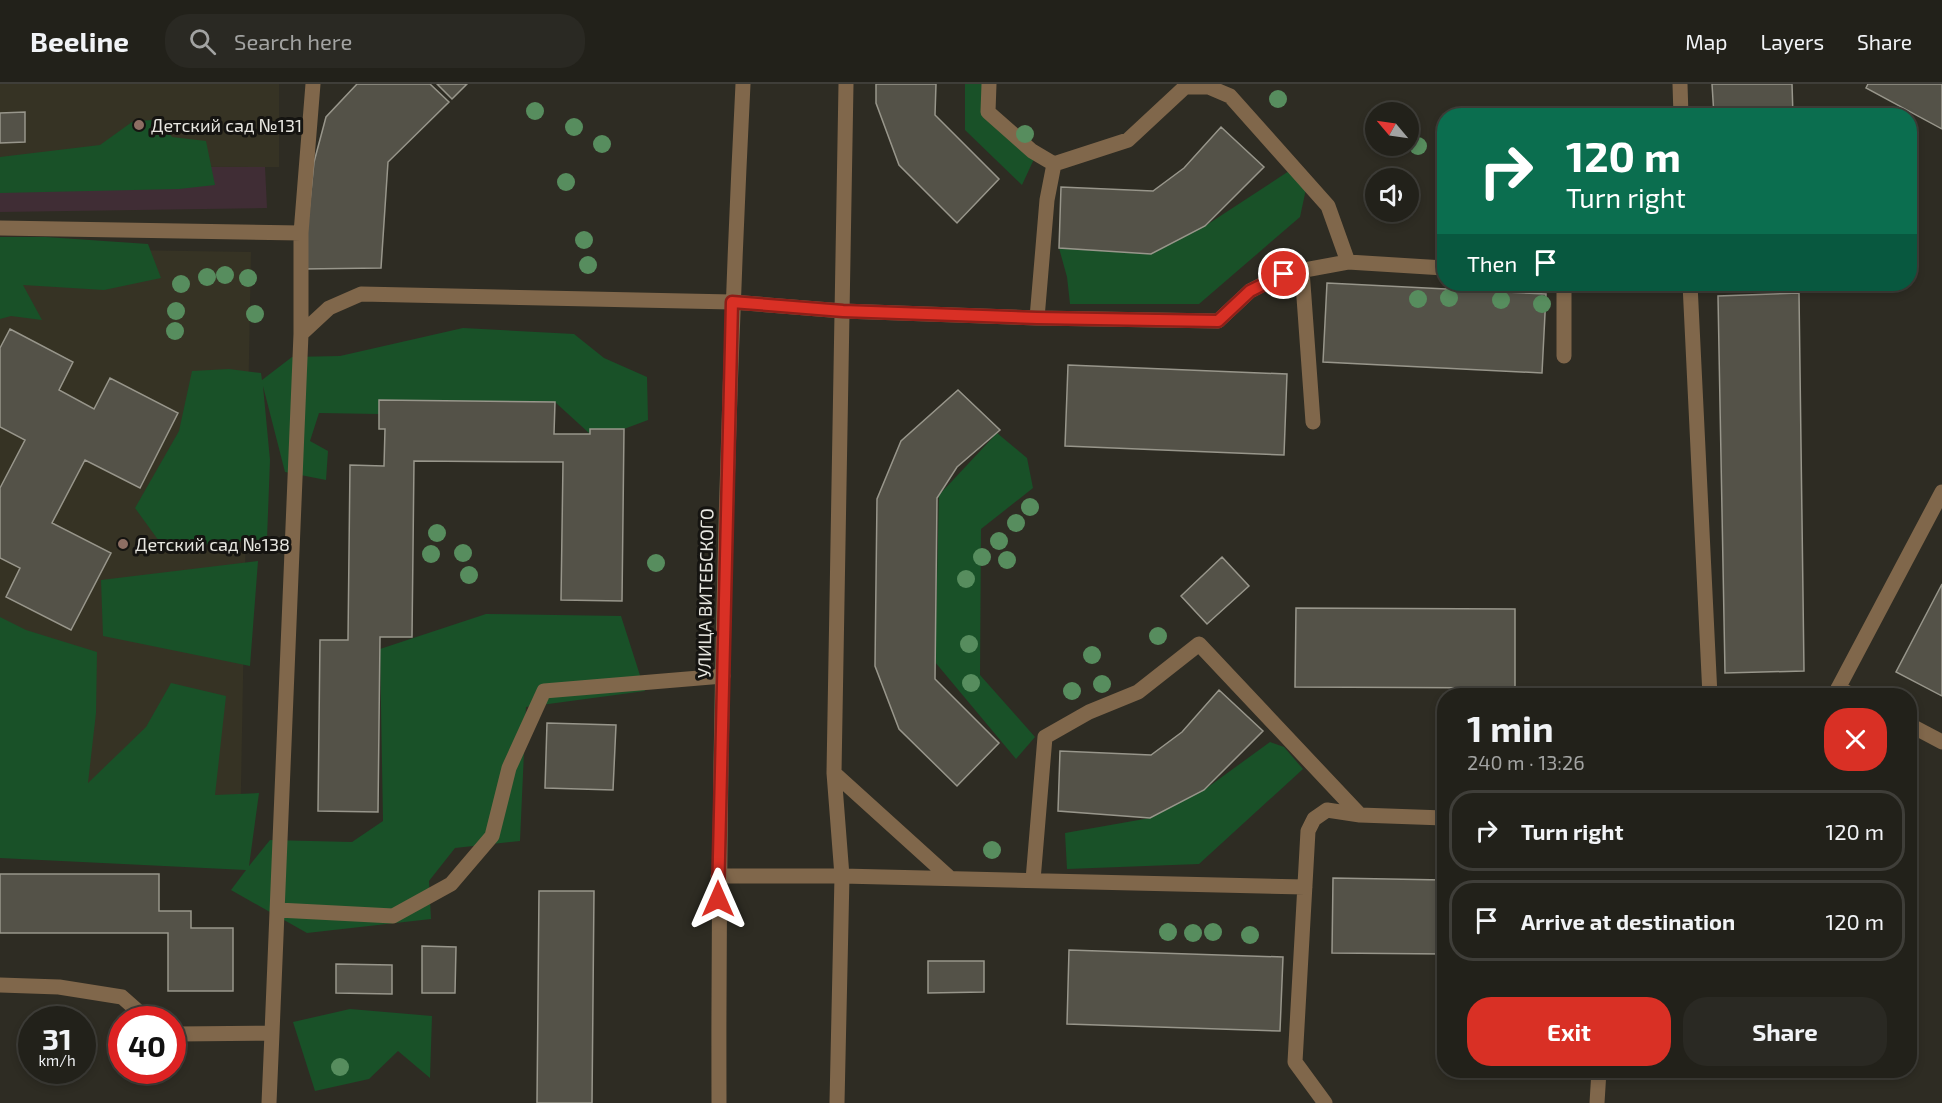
<!DOCTYPE html>
<meta charset="utf-8">
<style>
:root{--surface:#22211a;--page:#2a2923;--text:#f1f3f6;--muted:#a2a3a2;--line:#3f3e39;--accent:#d93025}
body{margin:0;font-family:"Exo 2",sans-serif;background:var(--page);color:var(--text);height:100vh;display:flex;flex-direction:column;font-size:22px;white-space:nowrap}
*{box-sizing:border-box;margin:0}
p{font-size:20px;color:var(--muted)}
.icon{flex:none;width:33px;height:33px;fill:none;stroke:currentColor;stroke-width:2;stroke-linecap:round;stroke-linejoin:round}
.map{position:relative;flex:1;overflow:hidden}
.drawer{position:absolute;left:1437px;top:604px;width:480px;height:390px;display:flex;flex-direction:column;background:var(--surface);border-radius:24px;box-shadow:0 3px 9px #0003,0 0 0 2px var(--line)}
.drawer>*{flex:none}
.guide{position:absolute;left:1437px;top:24px;width:480px;height:183px;border-radius:24px;box-shadow:0 3px 9px #0003,0 0 0 2px var(--line);background:#0b6e4f;color:#fff;overflow:hidden}
.needle{width:39px;rotate:299deg}
.fabs{position:absolute;left:1365px;top:18px;display:grid;gap:12px}
.fabs a{display:grid;place-items:center;width:54px;height:54px;border-radius:50%;background:var(--surface);box-shadow:0 3px 9px #0003,0 0 0 2px var(--line);font-size:30px}
.speed{position:absolute;left:18px;top:922px;display:flex;gap:12px;font-size:30px;font-weight:700;text-align:center}
.speed>*{display:grid;place-content:center;width:78px;height:78px;border-radius:50%;background:var(--surface);box-shadow:0 3px 9px #0003,0 0 0 2px var(--line);line-height:1}
.speed small{font-size:15px;font-weight:400}
.speed .limit{border:9px solid #d22;background:#fff;color:#111}
.pin{position:absolute;display:grid;place-items:center;width:51px;height:51px;color:#fff;margin:-26px;border:3px solid #fff;border-radius:50%;box-shadow:0 2px 6px #0007}
.me{position:absolute;width:66px;margin:-33px;rotate:0deg;stroke-linejoin:round;filter:drop-shadow(0 0 4px #0008)}
.turn{display:flex;align-items:center;gap:21px;height:126px;padding:0 30px;font-size:27px}
.turn .icon{width:78px;height:78px;stroke-width:2.5}
.turn b{display:block;font-size:42px;line-height:51px}
.then{display:flex;align-items:center;height:57px;padding:0 30px;background:#0003;gap:12px;font-size:22px}
.round{display:grid;place-items:center;flex:none;width:63px;height:63px;border-radius:24px;background:var(--page)}
.summary{display:flex;align-items:center;justify-content:space-between;height:102px;padding:0 30px}
h1{font-size:36px;font-weight:700;line-height:45px}
.cta{display:flex;gap:12px;margin-top:auto;padding:12px 30px}
.cta a{flex:1;height:69px;border-radius:24px;background:var(--accent);color:#fff;font-size:24px;font-weight:700;line-height:69px;text-align:center}
.cta a+a{background:var(--page);color:var(--text)}
ul{padding:0;list-style:none}
li{display:flex;align-items:center;gap:18px;height:81px;margin:0 12px 9px;padding:0 18px;border:3px solid var(--line);border-radius:24px}
li div{flex:1}
li b{display:block;font-size:22px}
li em{font-style:normal}
header{display:flex;align-items:center;gap:36px;box-sizing:border-box;height:84px;padding:0 30px;background:var(--surface);border-bottom:2px solid var(--line)}
header strong{font-size:28px}
nav{display:flex;gap:33px;margin-inline-start:auto;font-size:21px}
.search{width:420px;height:54px;background:var(--page);display:flex;align-items:center;gap:15px;box-sizing:border-box;padding:0 21px;border-radius:24px;color:var(--muted);font-size:22px}
.map>svg:first-child{display:block}
.industrial{fill:#402d35}
.built{fill:#363324}
.green{fill:#195128}
.building{fill:#545248;stroke:#98968b;stroke-width:1.5}
.lines{fill:none;stroke-linecap:round;stroke-linejoin:round}
.minor{stroke:#80674b;stroke-width:15}
.tree{fill:#578d5e}
.route-casing{stroke:#8d1f18;stroke-width:15}
.route{stroke:#d93025;stroke-width:10}
.education-dot{fill:#8d6e63;stroke:#151411;stroke-width:2}
.labels{text-anchor:middle;dominant-baseline:central;stroke-width:6;stroke-linejoin:round;paint-order:stroke}
.poi-label{font-size:18px;fill:#e8e7e1;stroke:#151411;text-anchor:start}
.street-label{font-size:18px;fill:#e8e7e1;stroke:#151411}
</style>
<header>
<strong>Beeline</strong>
<div class="search"><svg class="icon" aria-label="search" viewBox="0 0 24 24"><circle cx="10" cy="10" r="6"/><path d="M15 15l6 6"/></svg>Search here</div>
<nav><a>Map</a><a>Layers</a><a>Share</a></nav>
</header>
<div class="map">
<svg width="1942" height="1019" viewBox="0 0 1942 1019">
<rect width="100%" height="100%" fill="#2e2c23"/>
<path class="industrial" d="M 0,82 L 265,83 L 267,124 L 0,128 Z"/>
<path class="built" d="M 0,0 L 279,0 L 279,83 L 0,82 Z
M 0,164 L 251,168 L 240,756 L 0,752 Z"/>
<path class="green" d="M 965,0 L 984,0 L 983,23 L 1034,75 L 1022,101 L 965,46 Z
M 160,35 L 172,53 L 206,57 L 215,101 L 179,105 L 0,109 L 0,73 L 100,61 L 132,38 Z
M 1289,87 L 1306,105 L 1300,133 L 1199,220 L 1070,220 L 1067,193 L 1059,164 L 1151,170 L 1205,142 Z
M 0,153 L 46,153 L 148,160 L 161,194 L 104,206 L 23,201 L 42,236 L 11,232 L 0,235 Z
M 463,244 L 574,250 L 604,274 L 647,293 L 648,336 L 624,345 L 590,350 L 555,318 L 379,330 L 319,329 L 310,357 L 328,367 L 326,396 L 285,388 L 263,302 L 270,376 L 267,455 L 164,464 L 135,424 L 179,347 L 192,287 L 229,285 L 261,289 L 262,296 L 292,273 L 340,272 Z
M 997,349 L 1027,374 L 1033,404 L 981,445 L 980,591 L 1035,653 L 1016,675 L 935,578 L 939,411 Z
M 258,477 L 250,582 L 103,552 L 101,496 Z
M 486,530 L 621,532 L 645,607 L 526,623 L 520,757 L 455,764 L 429,797 L 431,835 L 307,849 L 231,806 L 246,786 L 0,774 L 0,533 L 26,546 L 97,568 L 96,629 L 88,699 L 146,643 L 171,599 L 226,612 L 215,711 L 259,709 L 249,782 L 270,756 L 352,758 L 383,737 L 380,565 Z
M 1270,658 L 1284,663 L 1303,685 L 1199,780 L 1067,785 L 1065,749 L 1150,734 L 1204,706 Z
M 350,925 L 432,932 L 430,994 L 398,967 L 369,995 L 315,1007 L 293,938 Z"/>
<path class="building" d="M 357,0 L 430,0 L 449,18 L 388,78 L 381,184 L 303,185 L 314,78 L 326,33 Z
M 437,0 L 467,0 L 452,15 Z
M 876,0 L 936,0 L 935,31 L 999,95 L 957,139 L 899,81 L 876,19 Z
M 1712,0 L 1792,0 L 1793,32 L 1714,32 Z
M 1868,0 L 1942,0 L 1942,45 L 1866,4 Z
M 25,28 L 25,58 L 0,59 L 0,29 Z
M 1221,43 L 1264,83 L 1205,142 L 1151,170 L 1059,164 L 1061,103 L 1153,107 L 1184,84 Z
M 1327,199 L 1546,210 L 1542,289 L 1323,278 Z
M 1799,209 L 1804,587 L 1725,589 L 1718,212 Z
M 10,245 L 73,278 L 59,306 L 94,325 L 110,294 L 178,329 L 140,404 L 85,376 L 52,439 L 111,469 L 71,546 L 6,513 L 20,484 L 0,474 L 0,404 L 25,356 L 0,343 L 0,264 Z
M 1068,281 L 1287,290 L 1284,371 L 1065,362 Z
M 958,306 L 1000,346 L 957,383 L 937,414 L 935,595 L 999,659 L 957,702 L 899,645 L 875,582 L 877,415 L 901,357 Z
M 379,316 L 555,318 L 554,350 L 590,350 L 590,345 L 624,345 L 622,517 L 561,516 L 563,378 L 414,377 L 412,553 L 380,553 L 378,728 L 318,727 L 320,556 L 348,556 L 350,381 L 384,382 L 385,345 L 379,345 Z
M 1222,473 L 1249,502 L 1207,540 L 1181,512 Z
M 1942,500 L 1942,612 L 1896,588 Z
M 1296,524 L 1515,525 L 1515,604 L 1295,603 Z
M 1219,606 L 1263,647 L 1204,706 L 1150,734 L 1058,727 L 1060,667 L 1151,671 L 1182,648 Z
M 547,639 L 616,641 L 613,706 L 545,704 Z
M 1910,686 L 1918,691 L 1910,707 Z
M 0,790 L 159,790 L 159,827 L 191,827 L 191,844 L 233,844 L 233,907 L 168,907 L 168,849 L 0,849 Z
M 1333,794 L 1444,796 L 1444,870 L 1332,869 Z
M 539,807 L 594,807 L 592,1019 L 537,1019 Z
M 422,862 L 456,863 L 455,909 L 422,909 Z
M 1069,866 L 1283,873 L 1280,947 L 1067,940 Z
M 928,877 L 984,877 L 984,908 L 928,909 Z
M 336,880 L 392,881 L 392,910 L 336,909 Z"/>
<g class="lines">
<path class="minor" d="M 846,0 L 834,689 L 842,792 L 1305,803
M 989,0 L 988,28 L 1032,67 L 1054,80
M 1680,0 L 1681,32
M 0,144 L 301,149 L 301,250 L 272,949 L 177,950 L 172,948
M 301,149 L 313,0
M 1302,186 L 1313,338
M 1690,200 L 1710,612
M 1037,234 L 1047,116 L 1054,80 L 1128,56 L 1185,3 L 1209,3 L 1230,12 L 1328,122 L 1348,178
M 301,250 L 329,224 L 361,210 L 732,218 L 843,227 L 1037,234 L 1218,237 L 1250,207 L 1283,190 L 1348,178 L 1444,184
M 1564,272 L 1564,200
M 1838,604 L 1854,612
M 1834,612 L 1942,408
M 1910,641 L 1942,658
M 834,689 L 950,794
M 718,792 L 842,792 L 837,1019
M 1033,796 L 1045,653 L 1089,628 L 1138,608 L 1199,560 L 1360,731
M 278,826 L 393,832 L 451,800 L 492,752 L 509,684 L 544,607 L 723,592
M 0,901 L 59,903 L 122,913 L 148,936
M 269,1019 L 272,949
M 719,1019 C 718,679 726,339 743,0
M 1325,1019 L 1295,978 L 1308,747 L 1314,735 L 1327,726 L 1360,731 L 1444,734
M 1597,1019 L 1599,987"/>
</g>
<g class="tree">
<circle cx="1278" cy="15" r="9"/>
<circle cx="535" cy="27" r="9"/>
<circle cx="574" cy="43" r="9"/>
<circle cx="1025" cy="50" r="9"/>
<circle cx="602" cy="60" r="9"/>
<circle cx="1418" cy="62" r="9"/>
<circle cx="566" cy="98" r="9"/>
<circle cx="584" cy="156" r="9"/>
<circle cx="588" cy="181" r="9"/>
<circle cx="225" cy="191" r="9"/>
<circle cx="207" cy="193" r="9"/>
<circle cx="248" cy="194" r="9"/>
<circle cx="181" cy="200" r="9"/>
<circle cx="1449" cy="214" r="9"/>
<circle cx="1418" cy="215" r="9"/>
<circle cx="1501" cy="216" r="9"/>
<circle cx="1542" cy="220" r="9"/>
<circle cx="176" cy="227" r="9"/>
<circle cx="255" cy="230" r="9"/>
<circle cx="175" cy="247" r="9"/>
<circle cx="1030" cy="423" r="9"/>
<circle cx="1016" cy="439" r="9"/>
<circle cx="437" cy="449" r="9"/>
<circle cx="999" cy="457" r="9"/>
<circle cx="463" cy="469" r="9"/>
<circle cx="431" cy="470" r="9"/>
<circle cx="982" cy="473" r="9"/>
<circle cx="1007" cy="476" r="9"/>
<circle cx="656" cy="479" r="9"/>
<circle cx="469" cy="491" r="9"/>
<circle cx="966" cy="495" r="9"/>
<circle cx="1158" cy="552" r="9"/>
<circle cx="969" cy="560" r="9"/>
<circle cx="1092" cy="571" r="9"/>
<circle cx="971" cy="599" r="9"/>
<circle cx="1102" cy="600" r="9"/>
<circle cx="1072" cy="607" r="9"/>
<circle cx="992" cy="766" r="9"/>
<circle cx="1168" cy="848" r="9"/>
<circle cx="1213" cy="848" r="9"/>
<circle cx="1193" cy="849" r="9"/>
<circle cx="1250" cy="851" r="9"/>
<circle cx="340" cy="983" r="9"/>
</g>
<g class="lines">
<g class="route-casing">
<path id="route" d="M 718,815 L 732,218 L 843,227 L 1037,234 L 1218,237 L 1250,207 L 1284,190"/>
</g>
<use href="#route" class="route"/>
</g>
<g class="education-dot">
<circle cx="139" cy="41" r="6"/>
<circle cx="123" cy="460" r="6"/>
</g>
<g class="labels">
<g class="poi-label">
<text x="151" y="41">Детский сад №131</text>
<text x="135" y="460">Детский сад №138</text>
</g>
<g class="street-label">
<text transform="translate(705 509) rotate(-89)">УЛИЦА ВИТЕБСКОГО</text>
</g>
</g>
</svg>
<div class="fabs">
<a><svg class="needle" viewBox="-14 -14 28 28"><path d="M0-13l5 13h-10z" fill="#e53935"/><path d="M0 13l5-13h-10z" fill="#a2a3a2"/></svg></a>
<a><svg class="icon" aria-label="sound" viewBox="0 0 24 24"><path d="M4 9h4l5-4v14l-5-4H4zM17 9q2 3 0 6"/></svg></a>
</div>
<div class="speed"><div>31<small>km/h</small></div><div class="limit">40</div></div>
<div class="pin" style="left:1284px;top:190px;background:#d93025"><svg class="icon" aria-label="arrive" viewBox="0 0 24 24"><path d="M6 21V4h12l-3 4 3 4H6"/></svg></div>
<svg class="me" style="left:718px;top:815px" viewBox="-20 -20 40 40"><path d="M0-17L14 15 0 8-14 15z" fill="#d93025" stroke="#fff" stroke-width="4"/></svg>
<div class="guide">
<div class="turn"><svg class="icon" aria-label="right" viewBox="0 0 24 24"><path d="M7 20v-9h11M14 6l5 5-5 5"/></svg><div><b>120 m</b>Turn right</div></div>
<div class="then">Then<svg class="icon" aria-label="arrive" viewBox="0 0 24 24"><path d="M6 21V4h12l-3 4 3 4H6"/></svg></div>
</div>
<section class="drawer">
<div class="summary"><div><h1>1 min</h1><p>240 m · 13:26</p></div><a class="round" style="background:#d93025;color:#fff"><svg class="icon" aria-label="close" viewBox="0 0 24 24"><path d="M6 6l12 12M18 6L6 18"/></svg></a></div>
<ul>
<li><svg class="icon" aria-label="right" viewBox="0 0 24 24"><path d="M7 20v-9h11M14 6l5 5-5 5"/></svg><div><b>Turn right</b></div><em>120 m</em></li>
<li><svg class="icon" aria-label="arrive" viewBox="0 0 24 24"><path d="M6 21V4h12l-3 4 3 4H6"/></svg><div><b>Arrive at destination</b></div><em>120 m</em></li>
</ul>
<div class="cta"><a>Exit</a><a>Share</a></div>
</section>
</div>
